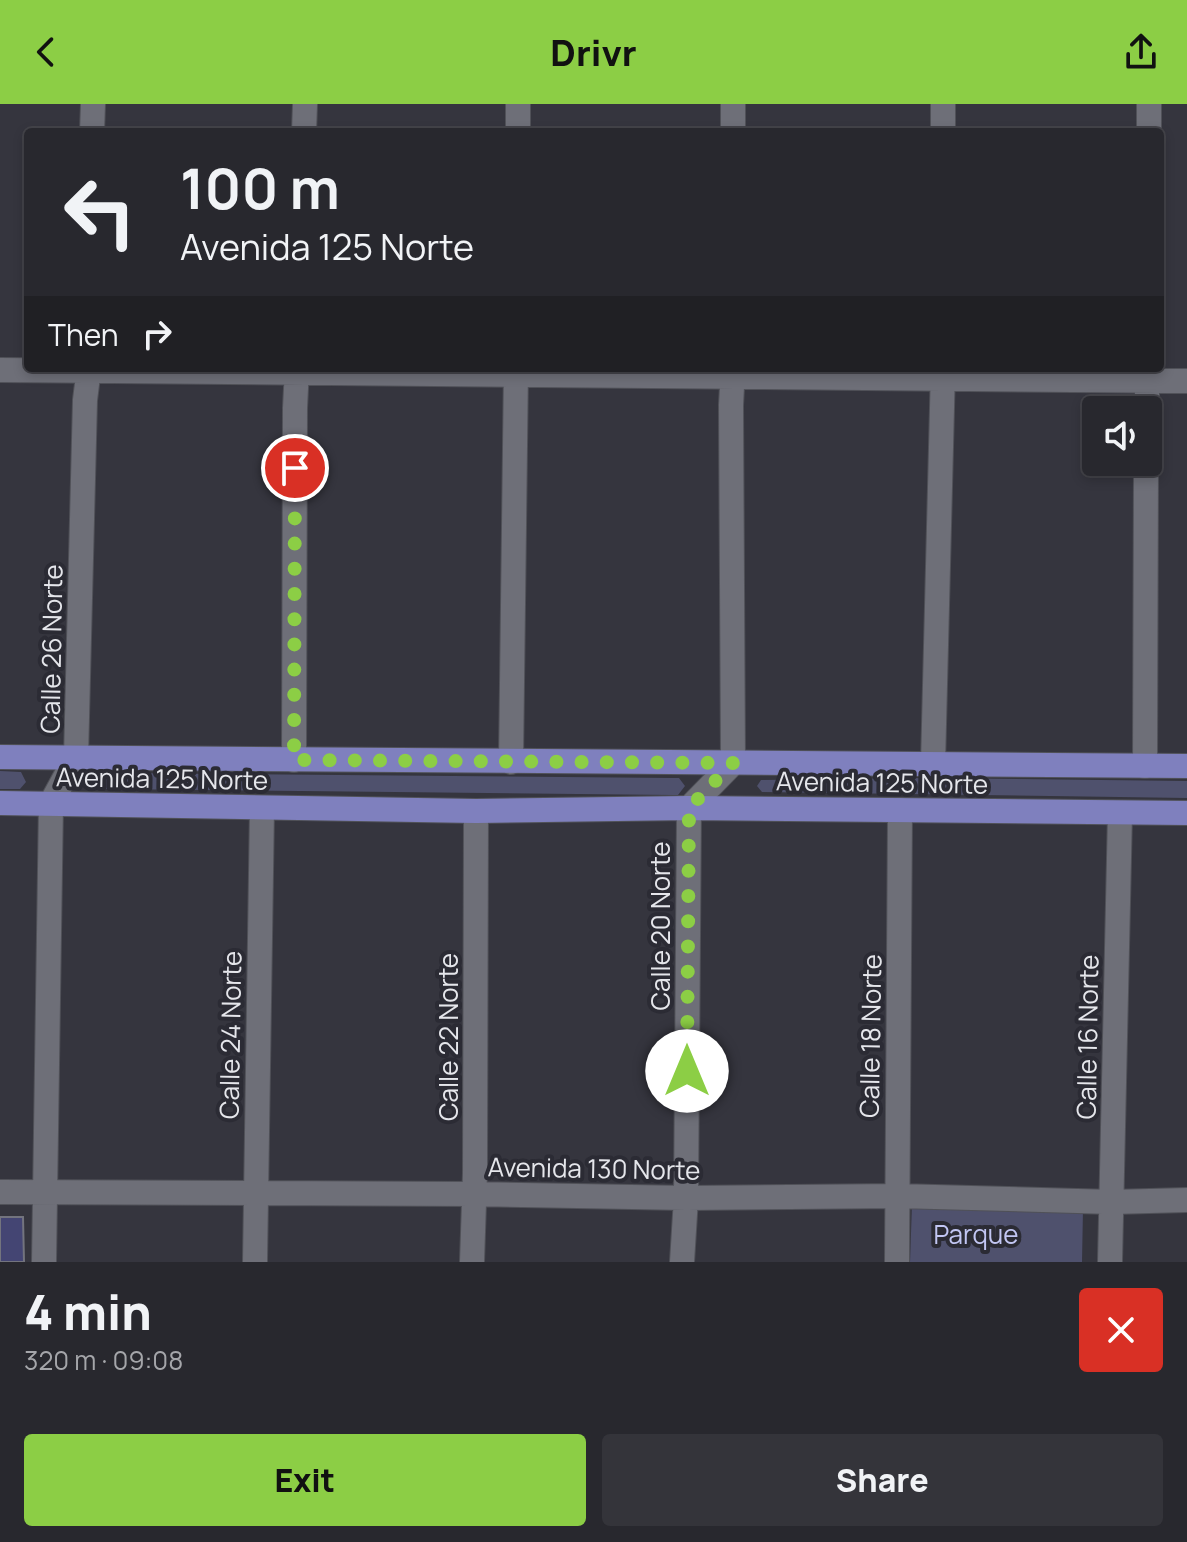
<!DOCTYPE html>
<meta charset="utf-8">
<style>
:root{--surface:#28282e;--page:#34343a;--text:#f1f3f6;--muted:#a5a6aa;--line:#44444a;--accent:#8cce45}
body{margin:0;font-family:Manrope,sans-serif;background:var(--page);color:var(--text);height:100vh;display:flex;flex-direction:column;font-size:30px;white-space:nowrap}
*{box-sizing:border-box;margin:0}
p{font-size:26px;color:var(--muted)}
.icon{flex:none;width:44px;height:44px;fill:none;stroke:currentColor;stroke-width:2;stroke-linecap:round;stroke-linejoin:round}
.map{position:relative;height:1158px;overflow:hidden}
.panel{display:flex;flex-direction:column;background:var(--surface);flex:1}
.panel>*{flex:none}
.hud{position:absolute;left:24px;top:24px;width:1140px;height:244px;border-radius:8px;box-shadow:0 4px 12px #0003,0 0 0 2px var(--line);background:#28282e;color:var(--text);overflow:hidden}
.tools{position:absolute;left:1082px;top:292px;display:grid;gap:16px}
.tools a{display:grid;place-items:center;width:80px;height:80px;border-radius:8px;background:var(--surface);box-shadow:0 4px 12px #0003,0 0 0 2px var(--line);font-size:40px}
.pin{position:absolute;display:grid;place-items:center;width:68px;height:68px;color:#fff;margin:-34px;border:4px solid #fff;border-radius:50%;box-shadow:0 2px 8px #0007}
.me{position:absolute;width:88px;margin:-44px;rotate:0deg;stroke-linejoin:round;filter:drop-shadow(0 0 6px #0008)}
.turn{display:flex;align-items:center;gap:28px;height:168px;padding:0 24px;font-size:36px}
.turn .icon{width:104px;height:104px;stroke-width:2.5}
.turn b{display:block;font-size:56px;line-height:68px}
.then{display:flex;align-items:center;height:76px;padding:0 24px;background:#0003;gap:16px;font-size:30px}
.round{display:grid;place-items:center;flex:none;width:84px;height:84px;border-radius:8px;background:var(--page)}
.summary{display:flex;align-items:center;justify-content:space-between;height:136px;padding:0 24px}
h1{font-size:48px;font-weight:800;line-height:60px}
.button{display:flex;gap:16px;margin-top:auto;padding:16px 24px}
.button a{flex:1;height:92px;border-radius:8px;background:var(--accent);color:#111;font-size:32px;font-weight:800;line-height:92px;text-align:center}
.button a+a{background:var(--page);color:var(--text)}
header{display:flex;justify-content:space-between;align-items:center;height:104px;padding:0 24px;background:var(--accent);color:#111;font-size:36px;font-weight:800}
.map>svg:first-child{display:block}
.green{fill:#4f516d}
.building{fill:#444573;stroke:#73747e;stroke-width:2}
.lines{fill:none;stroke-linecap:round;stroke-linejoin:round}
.minor-casing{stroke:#505158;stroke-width:26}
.major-casing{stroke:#505158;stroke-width:26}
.minor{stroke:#6e6f78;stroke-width:24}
.major{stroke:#7f80be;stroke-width:24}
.route{stroke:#8cce45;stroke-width:14;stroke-dasharray:0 25.2}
.labels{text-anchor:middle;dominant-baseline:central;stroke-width:8;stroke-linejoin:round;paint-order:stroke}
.street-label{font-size:26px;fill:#e5e6eb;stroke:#2b2b34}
.park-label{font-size:26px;fill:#c2c6f3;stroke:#2b2b34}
</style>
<header><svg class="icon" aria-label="back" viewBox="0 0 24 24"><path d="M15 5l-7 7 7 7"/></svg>Drivr<svg class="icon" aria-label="share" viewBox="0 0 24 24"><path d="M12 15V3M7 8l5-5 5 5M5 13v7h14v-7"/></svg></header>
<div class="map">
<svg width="1187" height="1158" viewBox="0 0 1187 1158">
<rect width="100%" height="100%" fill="#35353e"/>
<path class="green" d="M 0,667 L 21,668 L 26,678 L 20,685 L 0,685 Z
M 103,669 L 672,674 L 679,674 L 685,682 L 678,691 L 672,691 L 103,685 L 97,677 Z
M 927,674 L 1187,677 L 1187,694 L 762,688 L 757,682 L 761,676 Z
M 912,1100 L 1083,1105 L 1082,1158 L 910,1158 Z"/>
<path class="building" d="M 0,1113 L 23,1113 L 24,1158 L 0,1158 Z"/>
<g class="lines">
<g class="minor-casing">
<path id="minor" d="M 1149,0 L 1149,28
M 92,28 L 93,0
M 304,28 L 305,0
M 518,28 L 518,0
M 733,28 L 733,0
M 943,28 L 943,0
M 0,266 L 1187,277
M 1147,306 L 1147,264
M 294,656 L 295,304 L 297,264
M 511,658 L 516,264
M 933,660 L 943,264
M 1145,662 L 1146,358
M 0,1088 L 473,1090 L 686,1094 L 898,1092 L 1112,1098 L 1187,1096
M 44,1158 L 51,699 L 76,653 L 85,296 L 89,264
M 255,1158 L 262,704
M 472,1158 L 475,1069 L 476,707
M 682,1158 L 686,1094 L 689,704 L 733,659 L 731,301 L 733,264
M 897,1158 L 900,706
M 1110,1158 L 1120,709"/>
</g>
<g class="major-casing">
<path id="major" d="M 0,653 L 1187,662
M 0,699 L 476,707 L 689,704 L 1187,709"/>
</g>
<use href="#minor" class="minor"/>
<use href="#major" class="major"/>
</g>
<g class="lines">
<path class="route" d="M 295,364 L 294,656 L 733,659 L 689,704 L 687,967"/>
</g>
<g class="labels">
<g class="street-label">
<text transform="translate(51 545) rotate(-89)">Calle 26 Norte</text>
<text transform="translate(162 674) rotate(1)">Avenida 125 Norte</text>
<text transform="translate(882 678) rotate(1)">Avenida 125 Norte</text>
<text transform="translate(660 822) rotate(-90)">Calle 20 Norte</text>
<text transform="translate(230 931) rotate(-89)">Calle 24 Norte</text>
<text transform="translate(870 932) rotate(-89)">Calle 18 Norte</text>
<text transform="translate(448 933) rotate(-90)">Calle 22 Norte</text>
<text transform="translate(1087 933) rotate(-89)">Calle 16 Norte</text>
<text transform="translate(594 1064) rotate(1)">Avenida 130 Norte</text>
</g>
<g class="park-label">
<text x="976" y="1130">Parque</text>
</g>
</g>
</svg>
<div class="tools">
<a><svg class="icon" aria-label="sound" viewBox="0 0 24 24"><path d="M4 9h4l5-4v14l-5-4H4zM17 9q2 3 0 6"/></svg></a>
</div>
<div class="pin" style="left:295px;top:364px;background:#d93025"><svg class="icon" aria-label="arrive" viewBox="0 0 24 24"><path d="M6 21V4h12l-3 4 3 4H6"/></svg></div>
<svg class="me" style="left:687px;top:967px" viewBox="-20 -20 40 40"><circle r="19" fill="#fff"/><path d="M0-13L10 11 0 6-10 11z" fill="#8cce45"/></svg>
<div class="hud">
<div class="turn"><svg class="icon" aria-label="left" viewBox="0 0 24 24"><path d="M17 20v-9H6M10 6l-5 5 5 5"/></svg><div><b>100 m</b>Avenida 125 Norte</div></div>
<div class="then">Then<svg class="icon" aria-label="right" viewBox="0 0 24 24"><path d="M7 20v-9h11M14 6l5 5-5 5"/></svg></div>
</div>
</div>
<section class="panel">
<div class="summary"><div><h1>4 min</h1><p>320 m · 09:08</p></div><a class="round" style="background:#d93025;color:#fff"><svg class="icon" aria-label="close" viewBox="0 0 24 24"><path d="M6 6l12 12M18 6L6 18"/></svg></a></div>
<div class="button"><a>Exit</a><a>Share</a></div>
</section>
